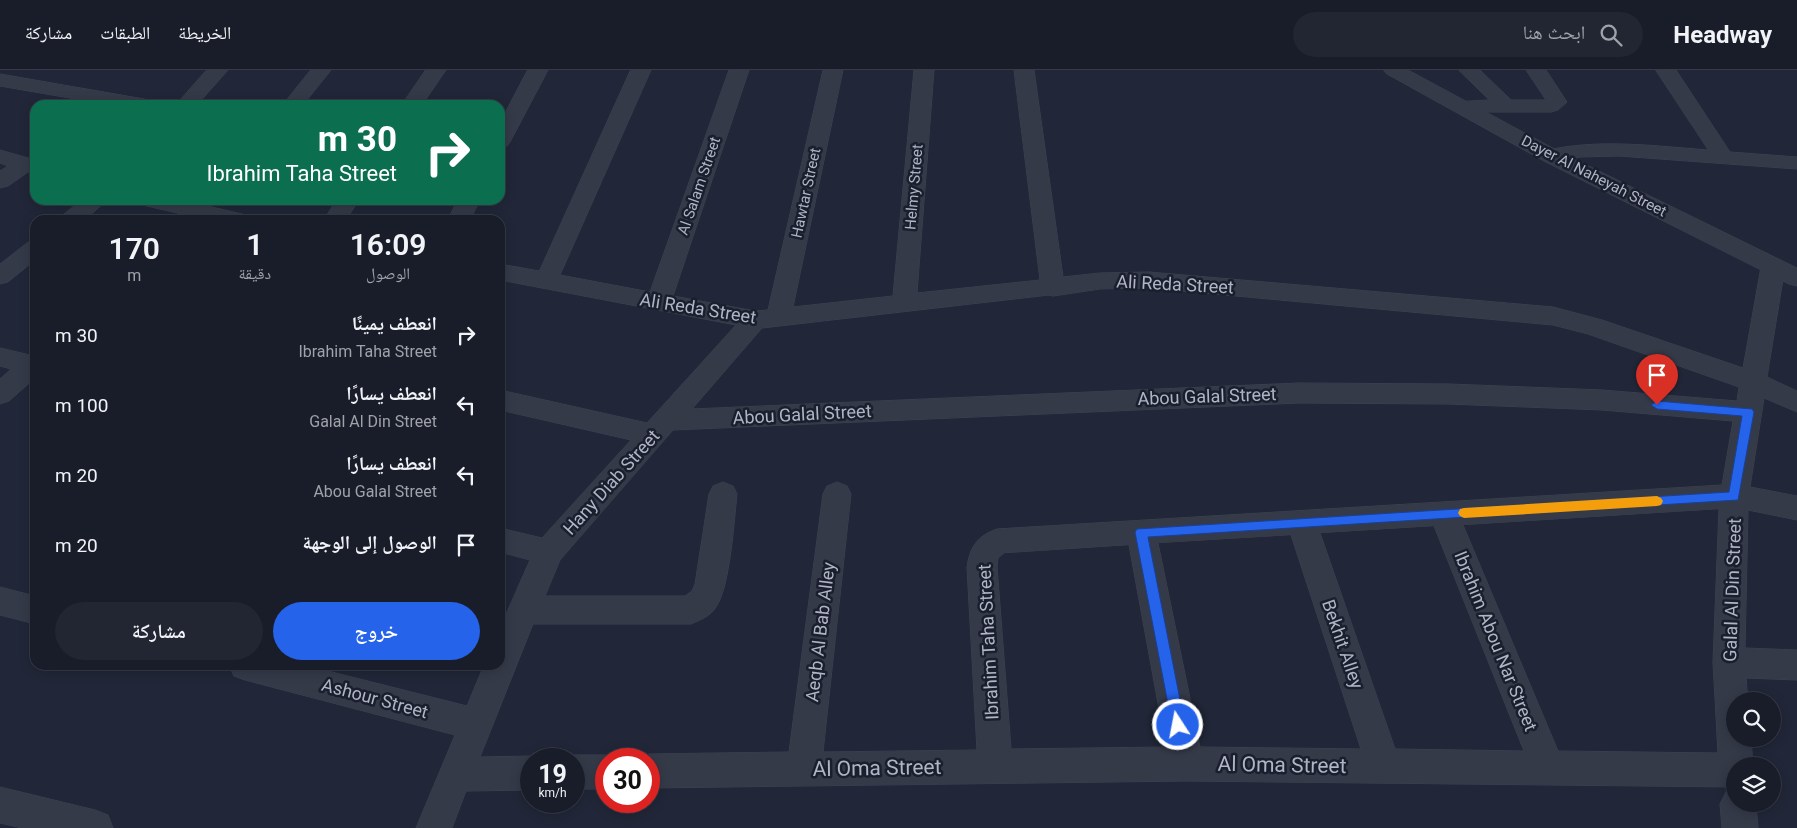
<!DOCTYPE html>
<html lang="ar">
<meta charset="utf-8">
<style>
:root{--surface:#191d2a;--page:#222632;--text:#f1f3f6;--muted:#9fa2a8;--line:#373b47;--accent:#2563eb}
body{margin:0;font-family:Roboto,"Noto Naskh Arabic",sans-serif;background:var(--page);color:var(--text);direction:rtl;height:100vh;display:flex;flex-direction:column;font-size:19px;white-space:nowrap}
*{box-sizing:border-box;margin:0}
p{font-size:16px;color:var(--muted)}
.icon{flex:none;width:28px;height:28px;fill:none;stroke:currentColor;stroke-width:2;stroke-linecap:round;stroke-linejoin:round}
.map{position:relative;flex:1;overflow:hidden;direction:ltr}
.drawer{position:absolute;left:30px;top:145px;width:475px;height:455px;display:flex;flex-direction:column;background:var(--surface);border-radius:15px;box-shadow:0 2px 12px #0003,0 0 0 1px var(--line);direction:rtl}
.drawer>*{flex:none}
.hud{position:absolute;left:30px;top:30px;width:475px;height:105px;border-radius:15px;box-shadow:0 2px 12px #0003,0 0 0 1px var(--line);direction:rtl;background:#0b6e4f;color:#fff;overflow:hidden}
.tools{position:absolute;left:1726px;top:622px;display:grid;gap:10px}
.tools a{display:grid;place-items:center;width:55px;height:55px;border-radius:50%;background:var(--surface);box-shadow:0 2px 12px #0003,0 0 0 1px var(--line);font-size:25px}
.speed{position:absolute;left:520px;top:678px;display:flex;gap:10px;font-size:25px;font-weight:700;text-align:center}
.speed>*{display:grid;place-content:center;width:65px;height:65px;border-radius:50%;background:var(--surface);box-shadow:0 2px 12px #0003,0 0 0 1px var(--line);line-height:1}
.speed small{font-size:12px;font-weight:400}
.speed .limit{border:8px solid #d22;background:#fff;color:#111}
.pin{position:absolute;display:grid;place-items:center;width:42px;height:42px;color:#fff;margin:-51px -21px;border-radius:50% 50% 50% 0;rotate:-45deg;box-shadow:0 0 5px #0007}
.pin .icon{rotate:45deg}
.me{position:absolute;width:55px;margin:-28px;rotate:349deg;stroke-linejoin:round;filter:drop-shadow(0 0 4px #0008)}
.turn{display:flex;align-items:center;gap:18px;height:105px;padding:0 25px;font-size:22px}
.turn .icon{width:65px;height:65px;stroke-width:2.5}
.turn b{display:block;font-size:35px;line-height:42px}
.eta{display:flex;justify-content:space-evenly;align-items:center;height:85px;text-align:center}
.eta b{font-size:30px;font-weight:600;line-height:35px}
.button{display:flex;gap:10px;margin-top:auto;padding:10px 25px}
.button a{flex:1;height:58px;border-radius:30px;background:var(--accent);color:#fff;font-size:20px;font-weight:600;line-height:58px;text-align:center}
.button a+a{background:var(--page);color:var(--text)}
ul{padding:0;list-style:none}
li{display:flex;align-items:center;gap:15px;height:70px;padding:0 25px}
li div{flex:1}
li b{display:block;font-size:19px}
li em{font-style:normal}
header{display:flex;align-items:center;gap:30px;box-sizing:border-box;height:70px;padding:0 25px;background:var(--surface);border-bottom:1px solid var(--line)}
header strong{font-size:24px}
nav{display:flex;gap:28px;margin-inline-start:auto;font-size:18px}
.search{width:350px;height:45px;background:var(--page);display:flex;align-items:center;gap:12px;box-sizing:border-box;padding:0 18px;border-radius:28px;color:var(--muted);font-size:19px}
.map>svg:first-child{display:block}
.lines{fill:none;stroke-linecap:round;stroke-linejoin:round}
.minor-casing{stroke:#3e4352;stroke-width:1}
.tertiary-casing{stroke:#3e4352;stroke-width:1}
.minor{fill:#353a49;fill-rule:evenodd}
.tertiary{fill:#353a49;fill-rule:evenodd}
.route{fill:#2563eb;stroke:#184099}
.slow{fill:#f59e0b}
.labels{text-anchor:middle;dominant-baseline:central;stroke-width:5;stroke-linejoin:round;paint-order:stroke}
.far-street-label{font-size:15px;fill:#b0b4c5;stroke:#1a1f2d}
.street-label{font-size:18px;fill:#b0b4c5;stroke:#1a1f2d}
.near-street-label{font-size:21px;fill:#b0b4c5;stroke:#1a1f2d}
</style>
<header>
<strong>Headway</strong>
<div class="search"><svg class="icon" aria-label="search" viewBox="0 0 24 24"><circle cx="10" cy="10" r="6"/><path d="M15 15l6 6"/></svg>ابحث هنا</div>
<nav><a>الخريطة</a><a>الطبقات</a><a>مشاركة</a></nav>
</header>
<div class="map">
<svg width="1797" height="758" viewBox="0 0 1797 758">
<rect width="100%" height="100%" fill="#212738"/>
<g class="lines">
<g class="minor-casing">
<path id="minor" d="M 207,0 L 228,0 L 197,35 L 176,35 Z
M 311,0 L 331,0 L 303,35 L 283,35 Z
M 426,0 L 446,0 L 422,35 L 402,35 Z
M 528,0 L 548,0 L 510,72 L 507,76 L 500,78 L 500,53 Z
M 631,0 L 651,0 L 560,205 L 650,222 L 729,0 L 749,0 L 673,226 L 755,241 L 768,240 L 823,0 L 843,0 L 793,237 L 893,226 L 914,0 L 934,0 L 917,223 L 1040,210 L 1014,0 L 1034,0 L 1063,207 L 1100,203 L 1149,202 L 1553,237 L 1602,250 L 1743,298 L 1761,197 L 1765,191 L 1773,189 L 1781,191 L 1785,197 L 1767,307 L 1797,321 L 1797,342 L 1764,328 L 1750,417 L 1797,426 L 1797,450 L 1748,440 L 1745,578 L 1797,580 L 1797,610 L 1746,608 L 1748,631 L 1735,631 L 1735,669 L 1751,669 L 1753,696 L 1735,696 L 1735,717 L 1186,711 L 649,718 L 649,689 L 637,689 L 649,684 L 789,682 L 823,424 L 827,416 L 837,412 L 847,416 L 851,424 L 823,682 L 977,680 L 967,497 C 970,477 977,466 997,459 L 1722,415 L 1733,351 L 1602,340 L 1449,334 L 1299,333 L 673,360 L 560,490 L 545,526 L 685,526 L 692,521 L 695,514 L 709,424 L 713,416 L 723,412 L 733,416 L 737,424 C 734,451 730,517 716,537 C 711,546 700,550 691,554 L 533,554 L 480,687 L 531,686 L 538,689 L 531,689 L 531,720 L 466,721 L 452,758 L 416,758 L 455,665 L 245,610 L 234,606 L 229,595 L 304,595 L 467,636 L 484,595 L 500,595 L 500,558 L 530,490 L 500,482 L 500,458 L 542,468 L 631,370 L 500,340 L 500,320 L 647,353 L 736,255 L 500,210 L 500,194 L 539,201 ZM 1149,218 L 1553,255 L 1588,264 L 1739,317 L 1737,331 L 1602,320 L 1449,314 L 1299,313 L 692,339 L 762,258 L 1049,225 L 1053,226 L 1100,219 ZM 1719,439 L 1713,592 L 1718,683 L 1558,681 L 1463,455 ZM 1434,456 L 1524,681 L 1395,679 L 1320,463 ZM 1291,465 L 1361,679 L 1200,677 L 1158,473 ZM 1129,475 L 1166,677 L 1011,679 L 997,497 L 998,488 L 1004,483 Z
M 1459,0 L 1480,0 L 1511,30 L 1546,30 L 1526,0 L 1546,0 L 1567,32 L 1558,40 L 1551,42 L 1461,42 L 1454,40 L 1451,36 L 1454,32 L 1489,30 Z
M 1656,0 L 1676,0 L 1730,82 L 1797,87 L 1797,99 L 1619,86 L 1580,87 L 1551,92 L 1544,91 L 1540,86 L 1544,81 C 1598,68 1654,76 1708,80 Z
M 0,4 L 144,29 L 151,31 L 154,35 L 110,35 L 0,16 Z
M 0,80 L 35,90 L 35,104 L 28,102 L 8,116 L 0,118 L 0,101 L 8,96 L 0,93 Z
M 82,130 L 107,130 L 85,150 L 60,150 L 63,145 Z
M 140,130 L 182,130 L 246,145 L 249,150 L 207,150 L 143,135 Z
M 337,130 L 359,130 L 346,150 L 324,150 Z
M 458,130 L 480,130 L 470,150 L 448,150 Z
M 35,170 L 35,190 L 8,212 L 0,214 L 0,194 L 27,173 Z
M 0,278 L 30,285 L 35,284 L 35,308 L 9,331 L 0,334 L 0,309 L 11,299 L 0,296 Z
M 0,517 L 35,526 L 35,554 L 0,545 Z
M 574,685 L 606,685 L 615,689 L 606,689 L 606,719 L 574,719 L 574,689 L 565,689 Z
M 0,717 L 95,740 L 108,745 L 113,758 L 22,758 L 0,753 Z
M 1735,718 L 1735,734 L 1756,734 L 1758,758 L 1722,758 L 1720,734 L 1726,722 Z"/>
</g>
<g class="tertiary-casing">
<path id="tertiary" d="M 1384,0 L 1408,0 L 1558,81 L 1797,198 L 1797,216 L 1789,214 L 1544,91 L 1387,4 Z"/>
</g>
<use href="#minor" class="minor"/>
<use href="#tertiary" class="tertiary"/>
</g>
<path class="route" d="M 1657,331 L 1752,339 L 1754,342 L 1738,430 L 1148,467 L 1185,655 L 1183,660 L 1178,662 L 1173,660 L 1135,462 L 1137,459 L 1729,422 L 1742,346 L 1657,339 L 1651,335 Z"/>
<path class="slow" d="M 1657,426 L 1661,428 L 1663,431 L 1661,435 L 1657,436 L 1464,448 L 1460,446 L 1458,443 L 1460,439 L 1464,438 Z"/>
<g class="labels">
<g class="far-street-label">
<text transform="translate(1594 106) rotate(27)">Dayer Al Naheyah Street</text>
<text transform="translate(699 116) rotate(-71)">Al Salam Street</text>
<text transform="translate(914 117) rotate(-85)">Helmy Street</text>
<text transform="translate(806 123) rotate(-78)">Hawtar Street</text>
</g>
<g class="street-label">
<text transform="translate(1175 214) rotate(3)">Ali Reda Street</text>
<text transform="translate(698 238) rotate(9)">Ali Reda Street</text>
<text transform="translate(1207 326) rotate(-2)">Abou Galal Street</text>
<text transform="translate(802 344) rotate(-3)">Abou Galal Street</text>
<text transform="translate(611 412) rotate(-48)">Hany Diab Street</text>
<text transform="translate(1732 520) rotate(-88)">Galal Al Din Street</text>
<text transform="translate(820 562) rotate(-83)">Aeqb Al Bab Alley</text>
<text transform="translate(1496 571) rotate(68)">Ibrahim Abou Nar Street</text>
<text transform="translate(988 572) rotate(-93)">Ibrahim Taha Street</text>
<text transform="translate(1343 574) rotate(71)">Bekhit Alley</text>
<text transform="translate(375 628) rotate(15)">Ashour Street</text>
</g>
<g class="near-street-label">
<text transform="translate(1282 695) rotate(1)">Al Oma Street</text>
<text transform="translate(877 698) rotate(-1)">Al Oma Street</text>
</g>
</g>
</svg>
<div class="tools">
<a><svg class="icon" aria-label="search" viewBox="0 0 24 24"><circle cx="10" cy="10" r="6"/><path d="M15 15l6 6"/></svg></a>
<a><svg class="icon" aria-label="layers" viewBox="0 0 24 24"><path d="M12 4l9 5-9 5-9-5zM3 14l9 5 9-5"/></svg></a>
</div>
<div class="speed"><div>19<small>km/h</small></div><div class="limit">30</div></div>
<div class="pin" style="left:1657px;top:335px;background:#d93025"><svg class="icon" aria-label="arrive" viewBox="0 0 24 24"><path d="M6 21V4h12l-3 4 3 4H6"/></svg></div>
<svg class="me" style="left:1178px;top:655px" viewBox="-20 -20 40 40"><circle r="17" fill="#2563eb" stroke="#fff" stroke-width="3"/><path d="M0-11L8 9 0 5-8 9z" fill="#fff"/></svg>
<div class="hud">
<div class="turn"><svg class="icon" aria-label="right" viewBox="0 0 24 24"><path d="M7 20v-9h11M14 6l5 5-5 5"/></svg><div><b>30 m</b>Ibrahim Taha Street</div></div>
</div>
<section class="drawer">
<div class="eta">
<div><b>16:09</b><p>الوصول</p></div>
<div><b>1</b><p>دقيقة</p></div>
<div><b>170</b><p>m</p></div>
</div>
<ul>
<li><svg class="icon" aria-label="right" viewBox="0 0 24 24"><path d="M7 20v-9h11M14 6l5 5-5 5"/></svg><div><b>انعطف يمينًا</b><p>Ibrahim Taha Street</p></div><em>30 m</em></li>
<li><svg class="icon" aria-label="left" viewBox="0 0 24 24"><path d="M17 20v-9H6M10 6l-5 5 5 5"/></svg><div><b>انعطف يسارًا</b><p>Galal Al Din Street</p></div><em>100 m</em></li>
<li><svg class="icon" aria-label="left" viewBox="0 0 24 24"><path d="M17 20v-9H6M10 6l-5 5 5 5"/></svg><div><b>انعطف يسارًا</b><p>Abou Galal Street</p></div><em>20 m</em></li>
<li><svg class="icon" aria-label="arrive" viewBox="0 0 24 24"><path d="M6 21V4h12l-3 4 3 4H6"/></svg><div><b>الوصول إلى الوجهة</b></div><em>20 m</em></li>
</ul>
<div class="button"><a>خروج</a><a>مشاركة</a></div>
</section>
</div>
